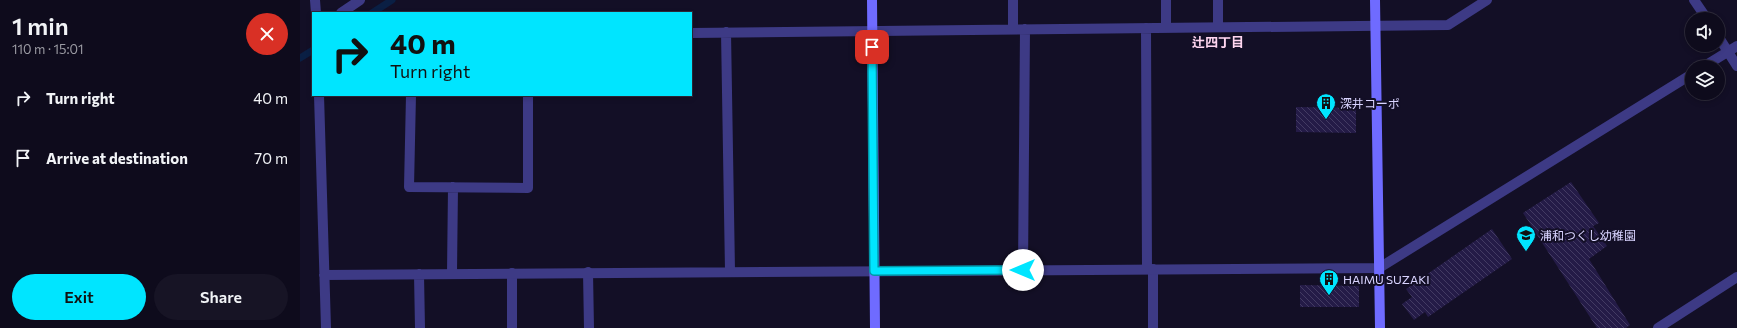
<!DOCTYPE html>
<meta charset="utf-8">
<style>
:root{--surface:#0e0b1c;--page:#171425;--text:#f1f3f6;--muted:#9b9ba3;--line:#2e2b3b;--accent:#00e5ff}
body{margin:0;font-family:Commissioner,"Noto Sans JP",sans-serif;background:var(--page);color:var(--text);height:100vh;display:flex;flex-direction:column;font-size:15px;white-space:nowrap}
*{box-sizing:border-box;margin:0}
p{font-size:13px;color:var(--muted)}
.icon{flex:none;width:22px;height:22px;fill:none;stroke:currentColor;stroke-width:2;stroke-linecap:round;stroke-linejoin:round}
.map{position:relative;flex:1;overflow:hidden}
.drawer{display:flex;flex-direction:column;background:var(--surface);width:300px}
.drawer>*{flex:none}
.top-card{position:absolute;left:12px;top:12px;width:380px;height:84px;border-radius:0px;box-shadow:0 2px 6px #0003,0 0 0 1px var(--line);background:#00e5ff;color:#111;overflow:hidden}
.controls{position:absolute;left:1385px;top:12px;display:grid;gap:8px}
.controls a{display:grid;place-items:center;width:40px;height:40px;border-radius:50%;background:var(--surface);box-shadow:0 2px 6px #0003,0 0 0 1px var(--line);font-size:20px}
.pin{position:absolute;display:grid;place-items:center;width:34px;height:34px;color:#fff;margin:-17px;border-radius:8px;box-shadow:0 2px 6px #0006}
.me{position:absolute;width:44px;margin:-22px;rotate:270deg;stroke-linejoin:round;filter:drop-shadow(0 0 3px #0008)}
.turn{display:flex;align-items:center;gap:14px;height:84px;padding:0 12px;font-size:18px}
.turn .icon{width:52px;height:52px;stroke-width:2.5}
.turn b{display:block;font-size:28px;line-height:34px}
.round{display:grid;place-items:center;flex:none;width:42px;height:42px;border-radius:21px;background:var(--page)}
.head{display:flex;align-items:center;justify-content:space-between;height:68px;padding:0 12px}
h1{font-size:24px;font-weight:600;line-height:30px}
.button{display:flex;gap:8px;margin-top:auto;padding:8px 12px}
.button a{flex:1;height:46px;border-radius:24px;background:var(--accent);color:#111;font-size:16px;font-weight:600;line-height:46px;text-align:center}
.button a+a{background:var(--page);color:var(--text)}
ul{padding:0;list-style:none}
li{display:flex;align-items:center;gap:12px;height:60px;padding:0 12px}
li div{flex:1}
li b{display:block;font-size:15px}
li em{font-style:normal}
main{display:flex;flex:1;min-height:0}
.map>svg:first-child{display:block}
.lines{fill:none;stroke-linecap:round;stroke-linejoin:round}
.stream{stroke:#0a1f44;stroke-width:7}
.building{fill:url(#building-back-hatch)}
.lane{stroke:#3d3a85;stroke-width:10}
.street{stroke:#3d3a85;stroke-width:10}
.secondary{stroke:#6f6bff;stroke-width:10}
.route-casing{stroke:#0095a6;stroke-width:10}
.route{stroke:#00e5ff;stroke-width:7}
.labels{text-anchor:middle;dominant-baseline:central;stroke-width:4;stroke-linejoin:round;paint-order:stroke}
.poi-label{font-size:12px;fill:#d9d4ff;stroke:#130f26;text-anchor:start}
.neighbourhood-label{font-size:13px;font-weight:bold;fill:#ffd6f0;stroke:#130f26}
</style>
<main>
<section class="drawer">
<div class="head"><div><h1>1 min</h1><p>110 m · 15:01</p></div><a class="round" style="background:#d93025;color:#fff"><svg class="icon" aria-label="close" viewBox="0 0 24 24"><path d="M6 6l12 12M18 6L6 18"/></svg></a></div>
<ul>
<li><svg class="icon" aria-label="right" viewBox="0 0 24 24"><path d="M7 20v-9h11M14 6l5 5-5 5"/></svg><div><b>Turn right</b></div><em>40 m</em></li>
<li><svg class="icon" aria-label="arrive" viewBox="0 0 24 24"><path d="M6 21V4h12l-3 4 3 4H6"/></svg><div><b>Arrive at destination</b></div><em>70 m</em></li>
</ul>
<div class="button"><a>Exit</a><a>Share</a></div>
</section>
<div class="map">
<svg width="1437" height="328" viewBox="0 0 1437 328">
<defs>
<pattern id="building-back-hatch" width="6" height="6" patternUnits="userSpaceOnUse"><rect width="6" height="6" fill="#241b47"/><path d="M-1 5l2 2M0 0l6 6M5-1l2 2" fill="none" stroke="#433b63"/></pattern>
</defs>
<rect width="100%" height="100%" fill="#130f26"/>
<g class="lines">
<path class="stream" d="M 72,13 L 92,0
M 0,58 L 13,50"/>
</g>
<path class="building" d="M 996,107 L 1056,108 L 1056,133 L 996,132 Z
M 1271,182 L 1299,223 L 1293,226 L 1307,246 L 1289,259 L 1330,325 L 1326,328 L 1297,328 L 1223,213 Z
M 1192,229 L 1212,259 L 1128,317 L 1125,312 L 1114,320 L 1102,304 L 1112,297 L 1106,289 Z
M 1000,285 L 1059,286 L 1059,307 L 1000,307 Z"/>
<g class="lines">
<path class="lane" d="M 853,269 L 853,328
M 288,272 L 289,328
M 212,273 L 212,328"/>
<path class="street" d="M 15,0 L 16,13
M 713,0 L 713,29
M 866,0 L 866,28
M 918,0 L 918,27
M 1394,0 L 1407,19
M 41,13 L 60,0
M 846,28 L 847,269
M 426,32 L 430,271
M 391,33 L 1148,25 L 1187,0
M 1418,36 L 1437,66
M 1403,67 L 1437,46
M 19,95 L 26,328
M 111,95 L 109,187 L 228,188 L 228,95
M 723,270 L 725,29
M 152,273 L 153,187
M 119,274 L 120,328
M 24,275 L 1079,268 L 1392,74
M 1358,328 L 1437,277"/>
<path class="secondary" d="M 572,0 L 575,328
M 1075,0 L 1080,328"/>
</g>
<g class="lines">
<g class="route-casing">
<path id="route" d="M 572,47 L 574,271 L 723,270"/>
</g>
<use href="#route" class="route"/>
</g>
<defs>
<g id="building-pin" transform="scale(1)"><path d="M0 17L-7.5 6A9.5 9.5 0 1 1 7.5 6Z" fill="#00e5ff" stroke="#130f26"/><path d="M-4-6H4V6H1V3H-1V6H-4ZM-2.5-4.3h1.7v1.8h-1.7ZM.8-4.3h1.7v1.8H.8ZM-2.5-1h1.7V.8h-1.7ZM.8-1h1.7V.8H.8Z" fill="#111"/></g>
<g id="school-pin" transform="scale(1)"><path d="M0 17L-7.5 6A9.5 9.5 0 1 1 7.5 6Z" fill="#00e5ff" stroke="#130f26"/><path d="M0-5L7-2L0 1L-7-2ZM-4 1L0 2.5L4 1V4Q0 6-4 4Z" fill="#111"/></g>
</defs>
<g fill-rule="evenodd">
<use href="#building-pin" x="1026" y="103"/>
<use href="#school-pin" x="1226" y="235"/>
<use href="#building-pin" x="1029" y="279"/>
</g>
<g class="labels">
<g class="poi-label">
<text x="1040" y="103">深井コーポ</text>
<text x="1240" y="235">浦和つくし幼稚園</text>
<text x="1043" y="279">HAIMU SUZAKI</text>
</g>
<g class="neighbourhood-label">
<text x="918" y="42">辻四丁目</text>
</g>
</g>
</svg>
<div class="controls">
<a><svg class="icon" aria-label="sound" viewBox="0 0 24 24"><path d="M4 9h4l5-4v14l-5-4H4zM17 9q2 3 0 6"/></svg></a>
<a><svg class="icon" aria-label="layers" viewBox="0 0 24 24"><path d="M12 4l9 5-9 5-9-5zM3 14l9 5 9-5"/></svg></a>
</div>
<div class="pin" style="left:572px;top:47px;background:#d93025"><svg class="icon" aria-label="arrive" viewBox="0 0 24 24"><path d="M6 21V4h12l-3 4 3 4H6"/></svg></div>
<svg class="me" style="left:723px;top:270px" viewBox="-20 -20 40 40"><circle r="19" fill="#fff"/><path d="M0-13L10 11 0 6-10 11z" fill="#00e5ff"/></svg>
<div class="top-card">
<div class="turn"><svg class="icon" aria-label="right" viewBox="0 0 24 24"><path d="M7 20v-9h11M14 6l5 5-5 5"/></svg><div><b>40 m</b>Turn right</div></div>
</div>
</div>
</main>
